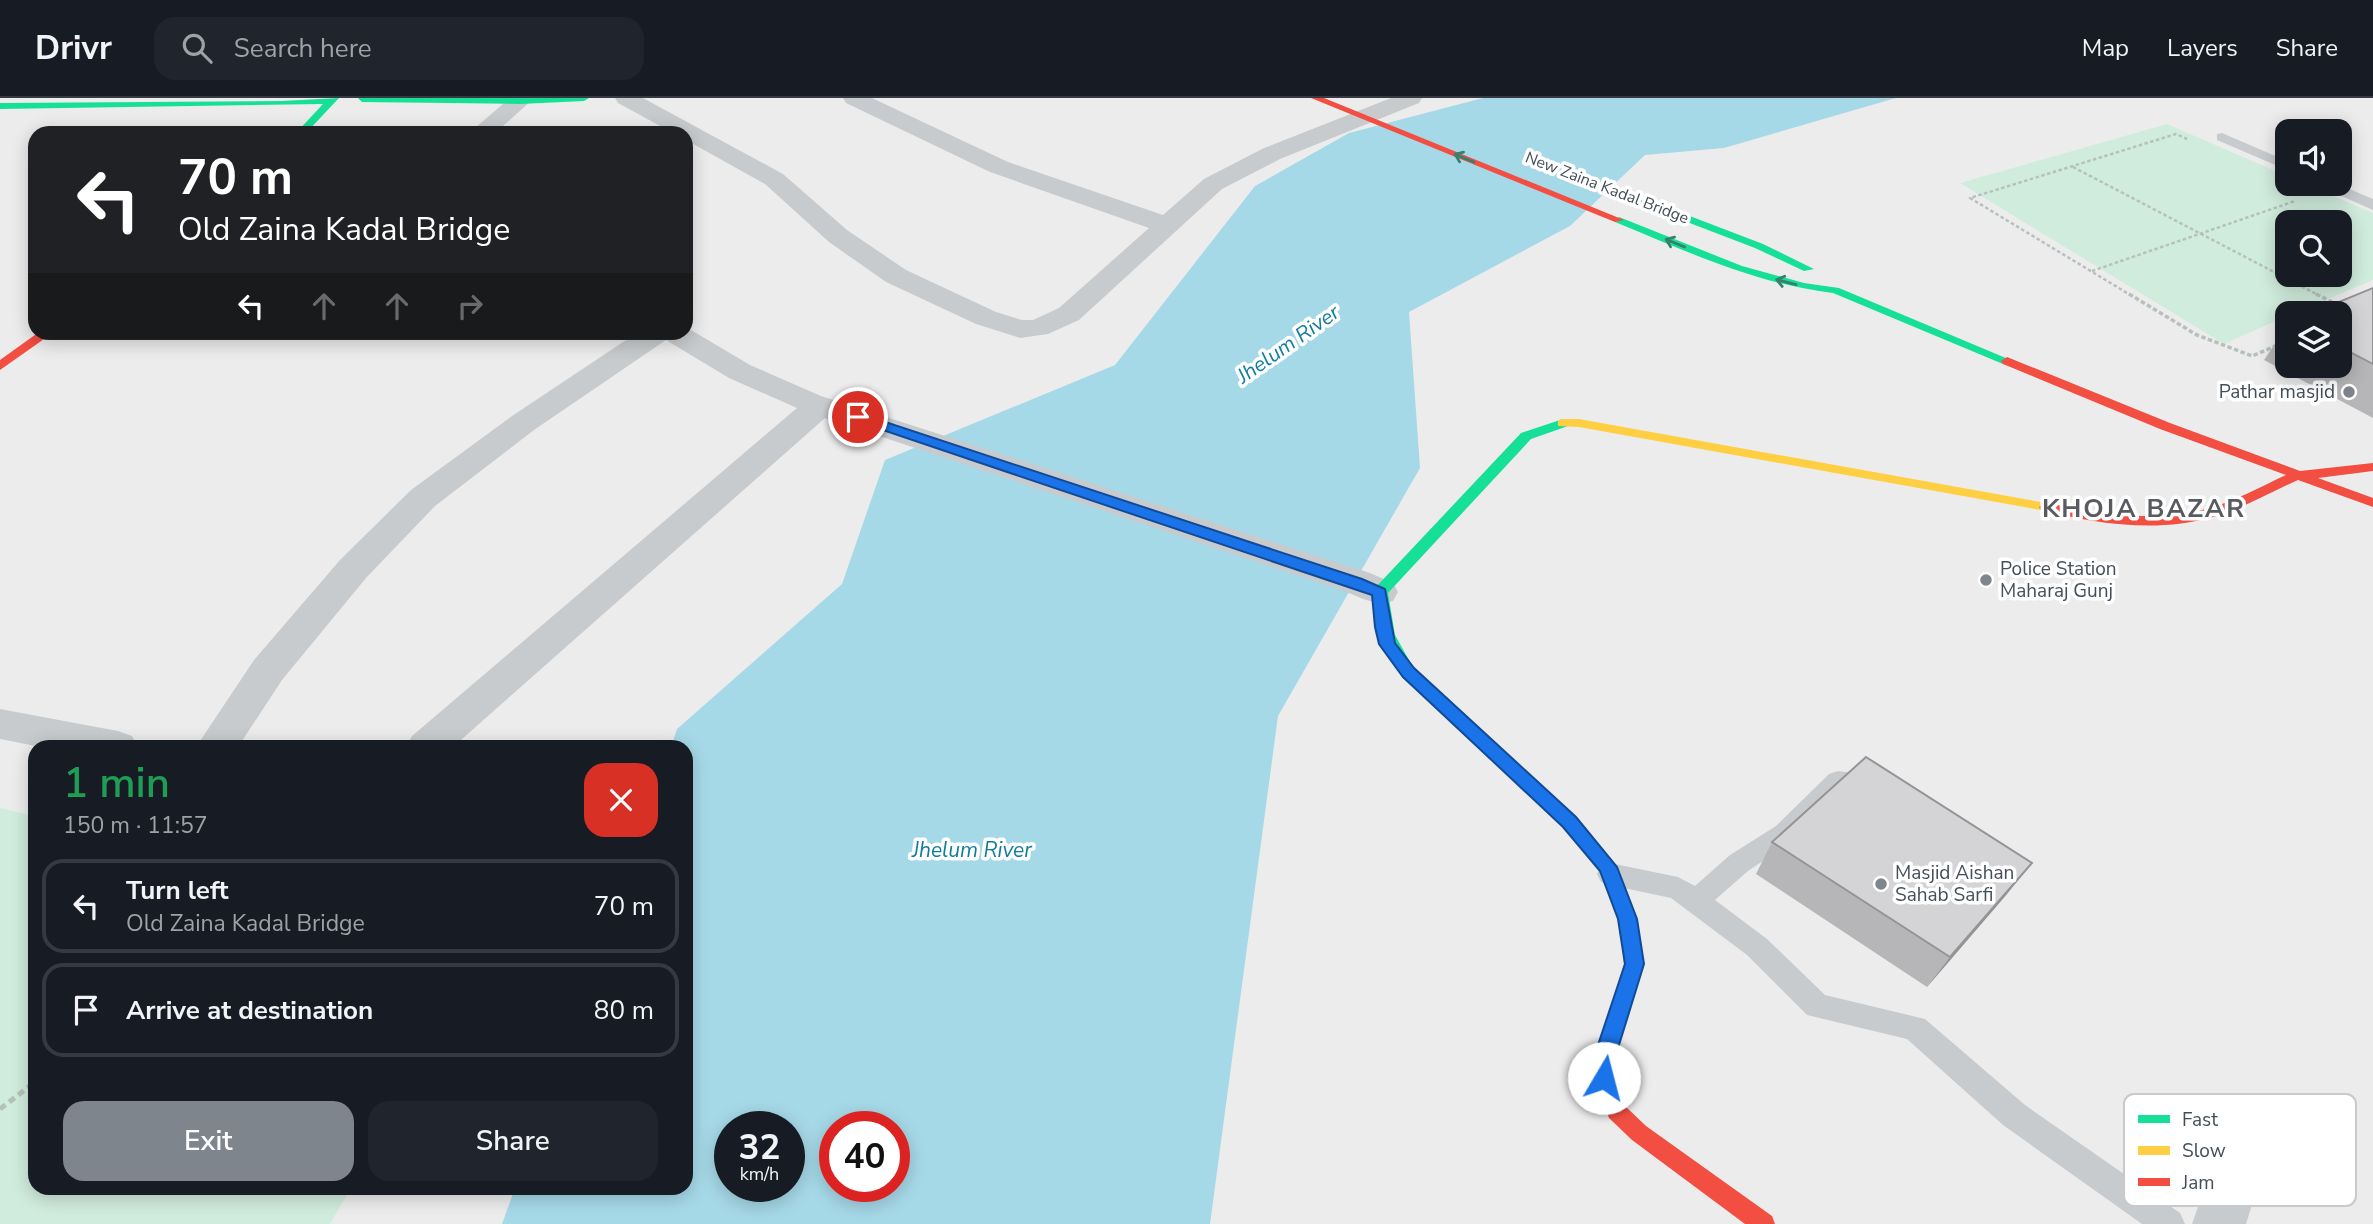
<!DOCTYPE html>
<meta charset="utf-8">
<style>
:root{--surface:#171b24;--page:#20242c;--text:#f1f3f6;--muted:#9ea1a6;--line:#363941;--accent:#7f858c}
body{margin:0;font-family:"Nunito Sans",sans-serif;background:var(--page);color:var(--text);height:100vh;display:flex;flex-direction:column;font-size:26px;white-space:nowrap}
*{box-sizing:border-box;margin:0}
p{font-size:23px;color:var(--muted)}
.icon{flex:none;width:38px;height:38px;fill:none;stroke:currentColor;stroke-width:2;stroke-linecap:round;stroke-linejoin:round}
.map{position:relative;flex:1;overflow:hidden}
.sheet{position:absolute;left:28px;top:642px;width:665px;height:455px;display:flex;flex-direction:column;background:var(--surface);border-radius:21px;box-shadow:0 4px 18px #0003}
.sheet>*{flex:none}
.guide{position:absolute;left:28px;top:28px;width:665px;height:214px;border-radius:21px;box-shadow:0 4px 18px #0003;background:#202124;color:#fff;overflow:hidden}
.buttons{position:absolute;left:2275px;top:21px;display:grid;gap:14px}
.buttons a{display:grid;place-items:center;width:77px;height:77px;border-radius:14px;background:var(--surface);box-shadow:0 4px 18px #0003;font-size:35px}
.speed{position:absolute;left:714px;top:1013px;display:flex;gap:14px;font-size:35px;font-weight:700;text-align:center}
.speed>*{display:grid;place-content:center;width:91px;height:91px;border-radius:50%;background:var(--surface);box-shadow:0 4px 18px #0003;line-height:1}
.speed small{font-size:18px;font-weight:400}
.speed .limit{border:10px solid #d22;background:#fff;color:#111}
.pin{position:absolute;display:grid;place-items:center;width:60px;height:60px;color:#fff;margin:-30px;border:4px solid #fff;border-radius:50%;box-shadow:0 2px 7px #0007}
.me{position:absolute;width:77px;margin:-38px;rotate:8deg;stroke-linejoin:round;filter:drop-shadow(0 0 5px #0008)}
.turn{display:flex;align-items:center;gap:24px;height:147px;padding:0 35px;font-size:32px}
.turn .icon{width:91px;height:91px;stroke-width:2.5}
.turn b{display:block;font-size:49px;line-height:60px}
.lanes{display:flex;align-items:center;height:66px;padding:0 35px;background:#0003;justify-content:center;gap:35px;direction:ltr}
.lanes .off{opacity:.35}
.round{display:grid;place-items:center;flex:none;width:74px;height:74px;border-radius:21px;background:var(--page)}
.overview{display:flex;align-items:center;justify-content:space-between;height:119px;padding:0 35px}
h1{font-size:42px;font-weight:600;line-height:52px;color:#1e9e55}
.button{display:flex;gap:14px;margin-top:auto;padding:14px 35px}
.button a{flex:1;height:80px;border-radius:21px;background:var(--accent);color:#fff;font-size:28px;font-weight:600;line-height:80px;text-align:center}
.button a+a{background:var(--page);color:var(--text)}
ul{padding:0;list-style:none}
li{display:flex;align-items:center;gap:21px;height:94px;margin:0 14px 10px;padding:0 21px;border:4px solid var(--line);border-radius:21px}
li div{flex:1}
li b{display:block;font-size:26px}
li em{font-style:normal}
header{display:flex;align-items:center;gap:42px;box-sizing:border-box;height:98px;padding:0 35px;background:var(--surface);border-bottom:2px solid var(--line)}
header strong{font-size:33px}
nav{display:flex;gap:38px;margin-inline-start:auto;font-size:24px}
.search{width:490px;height:63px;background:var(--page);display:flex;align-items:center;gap:18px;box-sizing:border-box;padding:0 24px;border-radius:21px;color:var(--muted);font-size:26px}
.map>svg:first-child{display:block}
.green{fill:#d0ecdc;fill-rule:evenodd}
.water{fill:#a6d9e8;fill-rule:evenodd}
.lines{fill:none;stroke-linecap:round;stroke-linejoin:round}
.path-far2{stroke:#b6c1bd;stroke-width:2.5;stroke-dasharray:3.5 2.5;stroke-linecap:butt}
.path-far1{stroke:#b6c1bd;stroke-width:3.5;stroke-dasharray:4.5 2.5;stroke-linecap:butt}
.path{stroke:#b6c1bd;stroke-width:5;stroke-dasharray:7 4.5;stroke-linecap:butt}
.lane{fill:#c8cbcd;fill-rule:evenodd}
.street{fill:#c8cbcd;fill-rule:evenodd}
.fast{fill:#16e098;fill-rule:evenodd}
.slow{fill:#ffcf43;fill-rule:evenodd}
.jam{fill:#f24e42;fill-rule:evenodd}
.wall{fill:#b6b6b8}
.shaded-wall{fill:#949496}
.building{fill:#d4d4d6;stroke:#949496;stroke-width:2}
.oneway{stroke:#34816e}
.route{fill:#1a73e8;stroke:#114b97;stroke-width:2}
.poi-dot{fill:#7f858c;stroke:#fff;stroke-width:2.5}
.labels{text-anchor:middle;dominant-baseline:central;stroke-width:7;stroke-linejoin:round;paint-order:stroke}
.far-street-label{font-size:16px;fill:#444e58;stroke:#fff}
.poi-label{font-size:19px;fill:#444e58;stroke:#fff;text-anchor:start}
.water-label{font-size:21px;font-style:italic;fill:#117d9e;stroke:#fff}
.district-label{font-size:26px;font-weight:bold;letter-spacing:2px;fill:#585b60;stroke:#fff}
.key{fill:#fff;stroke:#c7cacd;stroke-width:2}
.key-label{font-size:19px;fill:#444e58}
</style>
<header>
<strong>Drivr</strong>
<div class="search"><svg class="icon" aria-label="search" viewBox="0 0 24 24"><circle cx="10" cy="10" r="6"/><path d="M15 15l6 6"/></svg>Search here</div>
<nav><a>Map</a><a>Layers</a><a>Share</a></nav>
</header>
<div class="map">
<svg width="2373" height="1126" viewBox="0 0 2373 1126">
<rect width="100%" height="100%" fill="#edecec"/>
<path class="green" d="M 2167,26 L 2287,78 L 2287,86 L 2305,86 L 2373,115 L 2373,182 L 2295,215 L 2287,215 L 2287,218 L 2224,246 L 1960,85 ZM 2287,124 L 2340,124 L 2340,177 L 2287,177 Z
M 0,710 L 35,718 L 35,1090 L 351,1090 L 330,1126 L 0,1126 Z"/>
<path class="water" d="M 1483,0 L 1896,0 L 1724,50 L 1645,57 L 1570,128 L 1409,214 L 1420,370 L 1278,618 L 1210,1126 L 502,1126 L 515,1090 L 686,1090 L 686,649 L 671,649 L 677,631 L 842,486 L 885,362 L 1115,267 L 1255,88 L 1349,35 ZM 730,1029 L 789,1029 L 789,1088 L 730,1088 ZM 835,1029 L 894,1029 L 894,1088 L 835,1088 Z"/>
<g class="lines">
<path class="path-far2" d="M 2073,69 L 2320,198
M 2092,173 L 2295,103
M 2132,198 L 1970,100 L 2176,36 L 2187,41"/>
<path class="path-far1" d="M 2129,196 L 2197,237 L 2252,258 L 2287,243
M 2316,196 L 2336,206"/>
<path class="path" d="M 0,1011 L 35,984"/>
<path class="lane" d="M 2222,35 L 2287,63 L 2287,72 L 2217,42 L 2217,36 Z
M 2319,86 L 2338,86 L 2373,101 L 2373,112 L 2321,89 Z
M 1838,673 L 1877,678 L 1880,685 L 1877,692 L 1868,695 L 1844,693 L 1794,742 L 1748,773 L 1715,802 L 1767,841 L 1825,897 L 1925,921 L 2025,1007 L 2180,1115 L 2185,1126 L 2142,1126 L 2003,1027 L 1907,941 L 1807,917 L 1747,857 L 1671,800 L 1610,787 L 1601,784 L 1597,776 L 1601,768 L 1610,765 L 1678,779 L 1695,788 L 1730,757 L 1776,728 L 1829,676 Z"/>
<path class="street" d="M 510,0 L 529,0 L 531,3 L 495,35 L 469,35 Z
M 615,0 L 643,0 L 783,76 L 847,132 L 906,172 L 996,214 L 1022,222 L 1033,222 L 1059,210 L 1149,130 L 990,74 L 846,5 L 843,0 L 872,0 L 1008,64 L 1163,117 L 1204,81 L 1262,51 L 1391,0 L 1422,0 L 1419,5 L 1280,61 L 1222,91 L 1079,222 L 1048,236 L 1020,240 L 976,226 L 886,184 L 829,144 L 765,86 L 686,42 L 686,35 L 673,35 L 618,5 Z
M 686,229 L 750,267 L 821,298 L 1370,475 L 1393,485 L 1398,494 L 1393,503 C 1374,508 1361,500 1344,493 L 825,320 L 453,649 L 406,649 L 412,638 L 797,310 L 729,280 L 666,242 L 534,332 L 435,408 L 366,480 L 282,582 L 238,649 L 196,649 L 254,562 L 340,462 L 411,392 L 512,318 L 638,234 L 686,234 Z
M 0,611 L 118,633 L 132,638 L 138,649 L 41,649 L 0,641 Z
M 2250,1005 L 2268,1012 L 2276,1030 L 2246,1126 L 2192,1126 L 2232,1012 Z"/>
<path class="fast" d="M 339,0 L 306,35 L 296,35 L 323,6 L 0,11 L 0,5 L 281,3 Z
M 358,0 L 589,0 L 584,3 L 520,6 L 362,4 Z
M 1640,102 L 1648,102 L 1763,146 L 1814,171 L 1804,173 L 1755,150 L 1640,106 Z
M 1619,119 L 1742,168 L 1804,185 L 1839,190 L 2013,263 L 2007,267 L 2003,266 L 1833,195 C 1756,186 1686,153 1615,124 L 1614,122 Z
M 1563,321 L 1568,322 L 1568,328 L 1531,341 L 1388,495 L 1395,537 L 1414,571 L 1576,719 L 1613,764 L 1636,821 L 1643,856 L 1640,862 L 1633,864 L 1626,862 L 1618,821 L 1599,773 L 1564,729 L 1402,579 L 1380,537 L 1373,506 L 1375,490 L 1521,335 Z"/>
<path class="slow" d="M 1563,321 L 1579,321 L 2046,405 L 2053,409 L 2046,413 L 1579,329 L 1558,328 L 1558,322 Z"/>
<path class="jam" d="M 1311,0 L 1324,0 L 1624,122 L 1615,124 Z
M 39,234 L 54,234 L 0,272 L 0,262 Z
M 2007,259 L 2170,325 L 2300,373 L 2373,365 L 2373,373 L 2318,380 L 2373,400 L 2373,409 L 2298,382 C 2271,394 2242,411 2213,419 C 2158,435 2096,426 2041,412 L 2039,409 L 2046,405 C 2099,414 2153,426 2206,411 C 2233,404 2260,389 2286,377 L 2160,331 L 2003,266 L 2001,263 Z
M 1633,848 L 1640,850 L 1644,866 L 1619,947 L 1614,980 L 1624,1007 L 1646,1028 L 1772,1118 L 1775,1126 L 1745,1126 L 1632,1042 L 1609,1020 L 1594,980 L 1599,947 L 1624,866 L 1623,856 L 1626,850 Z"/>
</g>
<path class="wall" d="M 2373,190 L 2373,320 L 2264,262 L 2287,228 L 2287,268 L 2340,268 L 2340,215 Z
M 1772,744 L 2007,796 L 1927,889 L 1756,776 Z"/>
<path class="shaded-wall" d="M 2032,765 L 2007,796 L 1927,889 L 1950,859 Z"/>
<path class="building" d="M 2373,190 L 2373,266 L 2340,249 L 2340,215 L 2312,215 Z
M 1866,659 L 2032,765 L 1950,859 L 1772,744 Z"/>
<defs><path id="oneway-shaft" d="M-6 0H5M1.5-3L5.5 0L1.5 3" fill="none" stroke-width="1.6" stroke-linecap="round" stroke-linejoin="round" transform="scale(1.75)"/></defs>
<g class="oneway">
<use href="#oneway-shaft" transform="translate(1464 60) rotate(-158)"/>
<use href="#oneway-shaft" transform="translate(1675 145) rotate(-158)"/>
<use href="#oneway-shaft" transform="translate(1786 184) rotate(-166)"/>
</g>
<path class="route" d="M 858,315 L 1362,481 L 1385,491 L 1395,545 L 1414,570 L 1576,719 L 1617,769 L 1637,821 L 1644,866 L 1619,947 L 1612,987 L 1604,990 L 1597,987 L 1594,980 L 1598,947 L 1625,866 L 1618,821 L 1600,773 L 1563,729 L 1403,579 L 1379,546 L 1375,529 L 1372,497 L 853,322 L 851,319 Z"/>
<g class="poi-dot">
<circle cx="2349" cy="294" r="7"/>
<circle cx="1986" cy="482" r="7"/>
<circle cx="1881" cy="786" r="7"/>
</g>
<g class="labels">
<g class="far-street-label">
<text transform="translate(1607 90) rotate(21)">New Zaina Kadal Bridge</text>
</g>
<g class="poi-label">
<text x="2335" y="294" text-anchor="end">Pathar masjid</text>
<text x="2000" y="471">Police Station<tspan x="2000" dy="22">Maharaj Gunj</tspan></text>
<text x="1895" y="775">Masjid Aishan<tspan x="1895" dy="22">Sahab Sarfi</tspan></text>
</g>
<g class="water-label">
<text transform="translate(1288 246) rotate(-35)">Jhelum River</text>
<text x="972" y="752">Jhelum River</text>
</g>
<g class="district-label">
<text x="2144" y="410">KHOJA BAZAR</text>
</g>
</g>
<rect x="2124" y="996" width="232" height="112" rx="10" class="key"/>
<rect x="2138" y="1017" width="32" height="8" fill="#16e098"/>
<rect x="2138" y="1048" width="32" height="9" fill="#ffcf43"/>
<rect x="2138" y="1080" width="32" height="8" fill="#f24e42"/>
<g class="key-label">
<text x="2182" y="1028">Fast</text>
<text x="2182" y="1059">Slow</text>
<text x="2182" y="1091">Jam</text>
</g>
</svg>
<div class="buttons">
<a><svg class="icon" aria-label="sound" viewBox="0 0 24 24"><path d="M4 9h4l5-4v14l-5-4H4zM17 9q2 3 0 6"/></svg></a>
<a><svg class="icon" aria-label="search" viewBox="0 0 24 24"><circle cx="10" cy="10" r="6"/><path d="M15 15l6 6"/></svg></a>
<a><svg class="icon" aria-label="layers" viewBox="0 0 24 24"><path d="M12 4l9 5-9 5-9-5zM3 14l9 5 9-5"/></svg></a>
</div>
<div class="speed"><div>32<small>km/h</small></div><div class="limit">40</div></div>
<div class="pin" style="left:858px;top:319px;background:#d93025"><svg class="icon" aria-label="arrive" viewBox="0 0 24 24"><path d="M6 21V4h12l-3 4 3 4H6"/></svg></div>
<svg class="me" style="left:1604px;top:980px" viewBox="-20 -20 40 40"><circle r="19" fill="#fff"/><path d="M0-13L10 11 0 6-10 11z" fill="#1a73e8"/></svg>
<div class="guide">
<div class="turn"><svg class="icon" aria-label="left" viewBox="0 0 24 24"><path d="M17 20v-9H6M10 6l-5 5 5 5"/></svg><div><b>70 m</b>Old Zaina Kadal Bridge</div></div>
<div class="lanes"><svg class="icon" aria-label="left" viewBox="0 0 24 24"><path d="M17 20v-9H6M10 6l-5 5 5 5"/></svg><svg class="icon off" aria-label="ahead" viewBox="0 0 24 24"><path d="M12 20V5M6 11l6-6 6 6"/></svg><svg class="icon off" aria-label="ahead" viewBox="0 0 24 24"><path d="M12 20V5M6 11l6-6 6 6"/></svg><svg class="icon off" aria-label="right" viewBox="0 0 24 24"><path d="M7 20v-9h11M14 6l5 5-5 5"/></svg></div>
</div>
<section class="sheet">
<div class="overview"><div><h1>1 min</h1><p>150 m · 11:57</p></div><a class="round" style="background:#d93025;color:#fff"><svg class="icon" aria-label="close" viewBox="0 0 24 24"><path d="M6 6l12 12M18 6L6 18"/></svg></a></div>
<ul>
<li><svg class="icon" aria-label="left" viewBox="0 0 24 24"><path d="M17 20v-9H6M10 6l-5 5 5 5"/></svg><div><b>Turn left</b><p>Old Zaina Kadal Bridge</p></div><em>70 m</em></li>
<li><svg class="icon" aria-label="arrive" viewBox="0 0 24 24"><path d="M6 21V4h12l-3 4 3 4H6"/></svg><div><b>Arrive at destination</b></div><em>80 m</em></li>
</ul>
<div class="button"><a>Exit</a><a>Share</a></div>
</section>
</div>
